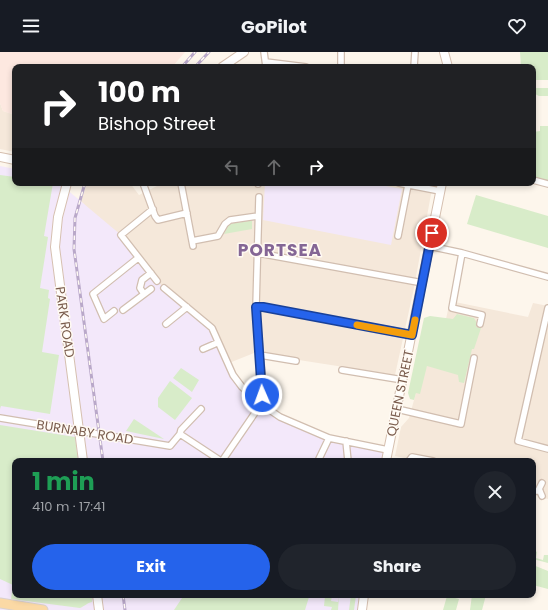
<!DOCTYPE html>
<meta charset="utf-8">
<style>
:root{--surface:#171b24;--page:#20242c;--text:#f1f3f6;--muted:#9ea1a6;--accent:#2563eb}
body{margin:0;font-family:Poppins,sans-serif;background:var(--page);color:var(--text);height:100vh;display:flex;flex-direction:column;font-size:15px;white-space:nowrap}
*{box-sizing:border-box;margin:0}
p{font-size:13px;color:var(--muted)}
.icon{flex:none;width:22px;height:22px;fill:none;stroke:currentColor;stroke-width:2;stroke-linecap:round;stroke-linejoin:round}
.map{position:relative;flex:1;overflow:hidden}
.side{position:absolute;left:12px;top:406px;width:524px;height:140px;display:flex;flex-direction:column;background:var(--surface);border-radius:8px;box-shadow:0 2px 6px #0003}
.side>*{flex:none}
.guide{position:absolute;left:12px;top:12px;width:524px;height:122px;border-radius:8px;box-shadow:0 2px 6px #0003;background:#202124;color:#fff;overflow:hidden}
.pin{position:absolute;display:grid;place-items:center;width:34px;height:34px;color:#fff;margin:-17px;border:2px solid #fff;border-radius:50%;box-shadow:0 1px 4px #0007}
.me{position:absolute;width:44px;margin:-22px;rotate:358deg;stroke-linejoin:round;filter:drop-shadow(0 0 3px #0008)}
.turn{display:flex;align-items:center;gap:14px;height:84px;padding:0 20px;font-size:18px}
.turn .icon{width:52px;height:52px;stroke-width:2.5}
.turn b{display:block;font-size:28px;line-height:34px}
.lanes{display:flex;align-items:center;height:38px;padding:0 20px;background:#0003;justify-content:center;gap:20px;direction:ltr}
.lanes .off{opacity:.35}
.round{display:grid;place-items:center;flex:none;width:42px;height:42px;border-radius:21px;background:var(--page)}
.headline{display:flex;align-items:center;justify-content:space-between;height:68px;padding:0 20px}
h1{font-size:24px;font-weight:700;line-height:30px;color:#1e9e55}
.cta{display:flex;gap:8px;margin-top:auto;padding:8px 20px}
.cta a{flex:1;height:46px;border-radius:24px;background:var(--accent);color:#fff;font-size:16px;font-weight:700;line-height:46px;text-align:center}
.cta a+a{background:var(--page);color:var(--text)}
header{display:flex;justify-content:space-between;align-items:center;height:52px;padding:0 20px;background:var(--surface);font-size:18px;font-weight:700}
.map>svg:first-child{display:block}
.residential{fill:#f5e8da}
.commercial{fill:#fde8e0}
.education{fill:#f3e8fa}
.green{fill:#d8ecc9}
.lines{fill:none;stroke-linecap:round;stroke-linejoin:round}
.street-casing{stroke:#d1beb0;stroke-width:8}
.secondary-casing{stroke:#d6c0b0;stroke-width:10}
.primary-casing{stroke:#dad1cd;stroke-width:11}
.street{stroke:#fff;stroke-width:5.5}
.secondary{stroke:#fff;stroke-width:8}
.primary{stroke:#fbd9a5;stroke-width:9}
.rail-casing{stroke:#b9a8c9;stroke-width:3}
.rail{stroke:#fffaf3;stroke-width:1.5;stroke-dasharray:4.5;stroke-linecap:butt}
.route-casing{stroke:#184099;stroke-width:10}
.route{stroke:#2563eb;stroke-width:7}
.slow{stroke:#f59e0b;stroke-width:7}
.labels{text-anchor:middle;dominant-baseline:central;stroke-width:3;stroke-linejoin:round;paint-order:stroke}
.street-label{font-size:13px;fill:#7a5c4d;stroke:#fffaf3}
.district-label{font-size:17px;font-weight:bold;letter-spacing:1px;fill:#846695;stroke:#fffaf3}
</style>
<header><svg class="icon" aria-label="menu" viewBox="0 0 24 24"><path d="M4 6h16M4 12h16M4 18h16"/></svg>GoPilot<svg class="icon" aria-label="heart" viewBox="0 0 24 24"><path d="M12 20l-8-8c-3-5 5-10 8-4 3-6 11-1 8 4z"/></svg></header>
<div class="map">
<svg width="548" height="558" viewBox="0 0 548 558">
<rect width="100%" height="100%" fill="#fdf6ec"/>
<path class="residential" d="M 0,51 L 3,59 L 15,63 L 15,100 L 0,97 Z
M 87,131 L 130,131 L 139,143 L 163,131 L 433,131 L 414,236 L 395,323 L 254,301 L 224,313 L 81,149 Z
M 450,249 L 528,265 L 533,251 L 548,254 L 548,447 L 533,443 L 533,409 L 419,409 L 395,404 L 401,375 L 409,366 L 416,341 L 446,267 Z"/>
<path class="commercial" d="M 0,0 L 185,0 L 172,15 L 15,15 L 15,63 L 3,59 L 0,51 Z"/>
<path class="education" d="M 0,114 L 15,117 L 15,131 L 59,131 L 121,183 L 160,232 L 212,276 L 236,327 L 280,365 L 329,386 L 388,398 L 386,409 L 15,409 L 15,543 L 364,543 L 362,558 L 0,558 Z
M 265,131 L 369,131 L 402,137 L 391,193 L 263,168 Z"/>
<path class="green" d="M 520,0 L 548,0 L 548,28 L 533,28 L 533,15 L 521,15 Z
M 533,36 L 548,36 L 548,44 L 539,44 L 533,41 Z
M 540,74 L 548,74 L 548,130 L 533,125 L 533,80 L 540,79 Z
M 0,123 L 15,125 L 15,131 L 53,131 L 44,184 L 48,185 L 40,236 L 49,238 L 48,246 L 50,247 L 42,300 L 59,303 L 50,362 L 1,354 L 0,357 Z
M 476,143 L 548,164 L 548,196 L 467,172 Z
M 249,169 L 252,169 L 252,177 L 224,182 L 229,172 Z
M 457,262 L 474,266 L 477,271 L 476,275 L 481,276 L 474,297 L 472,297 L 464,331 L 459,330 L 458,323 L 427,314 L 420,342 L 416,341 L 414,348 L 410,347 L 408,341 L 424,266 L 430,264 L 453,267 Z
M 181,316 L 199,328 L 192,340 L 173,326 Z
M 170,329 L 192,346 L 175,368 L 158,355 L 158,346 Z
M 134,367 L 164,387 L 126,379 Z
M 0,373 L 75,385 L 78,409 L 15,409 L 15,543 L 92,543 L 92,550 C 87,551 85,554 80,556 L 11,547 L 13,533 L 0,527 Z
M 533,497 L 537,500 L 536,506 L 543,508 L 544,503 L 548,503 L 548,511 L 533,507 Z
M 533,513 L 548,519 L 548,537 L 533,533 Z
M 184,543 L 303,543 L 309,545 L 305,558 L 174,558 Z
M 351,543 L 356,543 L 354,558 L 349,558 Z
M 472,543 L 486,543 L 482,558 L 470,558 Z
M 325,544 L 332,544 L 331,549 L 338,550 L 339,544 L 338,558 L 331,558 L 332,555 L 324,554 Z
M 447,544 L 459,547 L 456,558 L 443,558 Z"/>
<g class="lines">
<g class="street-casing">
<path id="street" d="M 264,0 L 266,15
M 341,0 L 341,15
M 266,10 L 306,15
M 414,15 L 415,0
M 533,128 L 548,132
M 143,131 L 155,164 L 158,168 L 187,161
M 181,131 L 193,194
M 399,131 L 440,139
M 258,132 L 258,131
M 259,145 L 256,255 L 263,334 L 263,343 L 260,351
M 153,157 L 121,183 L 157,229
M 398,184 L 408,133
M 192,189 L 218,184 L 225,172 L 230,168 L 258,164
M 429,194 L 462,201 L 548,225
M 258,201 L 423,231
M 462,201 L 452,256 L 482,263 L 480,272
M 164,236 L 212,276 L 233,323 L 242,335 L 261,352 L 280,365 L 329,386 L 388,398
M 144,242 L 140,236 L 142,228 L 151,221
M 256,255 L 263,255 L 412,283
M 548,256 L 518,389 L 548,397
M 123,258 L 151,237
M 114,259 L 104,267 L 93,242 L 138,206
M 166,272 L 187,255
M 203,297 L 217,291
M 260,303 L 296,309
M 342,318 L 403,328
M 397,357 L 461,372 L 474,306
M 0,366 L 170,394 L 180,382 L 221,409
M 180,382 L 181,378 L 201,357
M 346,389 L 348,409
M 222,409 L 261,352
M 318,409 L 329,386
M 409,409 L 412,405 L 433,409
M 533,439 L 540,439
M 542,444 L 539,437 L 542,431"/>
</g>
<g class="secondary-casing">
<path id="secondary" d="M 444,0 L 448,15
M 222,15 L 244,0
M 0,105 L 15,108
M 67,131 L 58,165 L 55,195 L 83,409
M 386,409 L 442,131
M 97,543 L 99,558
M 362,558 L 364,543"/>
</g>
<g class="primary-casing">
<path id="primary" d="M 0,551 L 43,558"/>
</g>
<use href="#street" class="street"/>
<use href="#secondary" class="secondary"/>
<use href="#primary" class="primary"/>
<g class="rail-casing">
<path id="rail" d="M 182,15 L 195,0
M 195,15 L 209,0
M 85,131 L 75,166 L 74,197 L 103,409
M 123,543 L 125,558"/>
</g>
<use href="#rail" class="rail"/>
</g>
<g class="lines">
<g class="route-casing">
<path id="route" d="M 262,343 L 256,255 L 263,255 L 412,283 L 432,181"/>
</g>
<use href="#route" class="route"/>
<path class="slow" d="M 357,273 L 412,283 L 415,268"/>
</g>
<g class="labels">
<g class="street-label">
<text transform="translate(65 270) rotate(82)">PARK ROAD</text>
<text transform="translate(400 341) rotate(-78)">QUEEN STREET</text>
<text transform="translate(85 380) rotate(9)">BURNABY ROAD</text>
</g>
<g class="district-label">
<text x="280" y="198">PORTSEA</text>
</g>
</g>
</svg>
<div class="pin" style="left:432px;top:181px;background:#d93025"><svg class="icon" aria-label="arrive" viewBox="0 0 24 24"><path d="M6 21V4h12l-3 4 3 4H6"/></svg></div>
<svg class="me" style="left:262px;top:343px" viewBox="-20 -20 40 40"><circle r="17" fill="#2563eb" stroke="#fff" stroke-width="3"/><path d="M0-11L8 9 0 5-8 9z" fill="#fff"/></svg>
<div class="guide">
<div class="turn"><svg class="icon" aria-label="right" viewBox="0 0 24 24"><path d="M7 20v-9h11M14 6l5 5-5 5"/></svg><div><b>100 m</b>Bishop Street</div></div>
<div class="lanes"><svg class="icon off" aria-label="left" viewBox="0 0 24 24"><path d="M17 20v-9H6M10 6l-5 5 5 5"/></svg><svg class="icon off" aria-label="ahead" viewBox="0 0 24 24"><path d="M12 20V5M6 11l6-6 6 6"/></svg><svg class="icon" aria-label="right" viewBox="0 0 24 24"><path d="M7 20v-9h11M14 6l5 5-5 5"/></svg></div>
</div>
<section class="side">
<div class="headline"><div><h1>1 min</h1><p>410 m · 17:41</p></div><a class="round"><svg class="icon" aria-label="close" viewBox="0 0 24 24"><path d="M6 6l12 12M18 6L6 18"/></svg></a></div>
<div class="cta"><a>Exit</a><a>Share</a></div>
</section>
</div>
